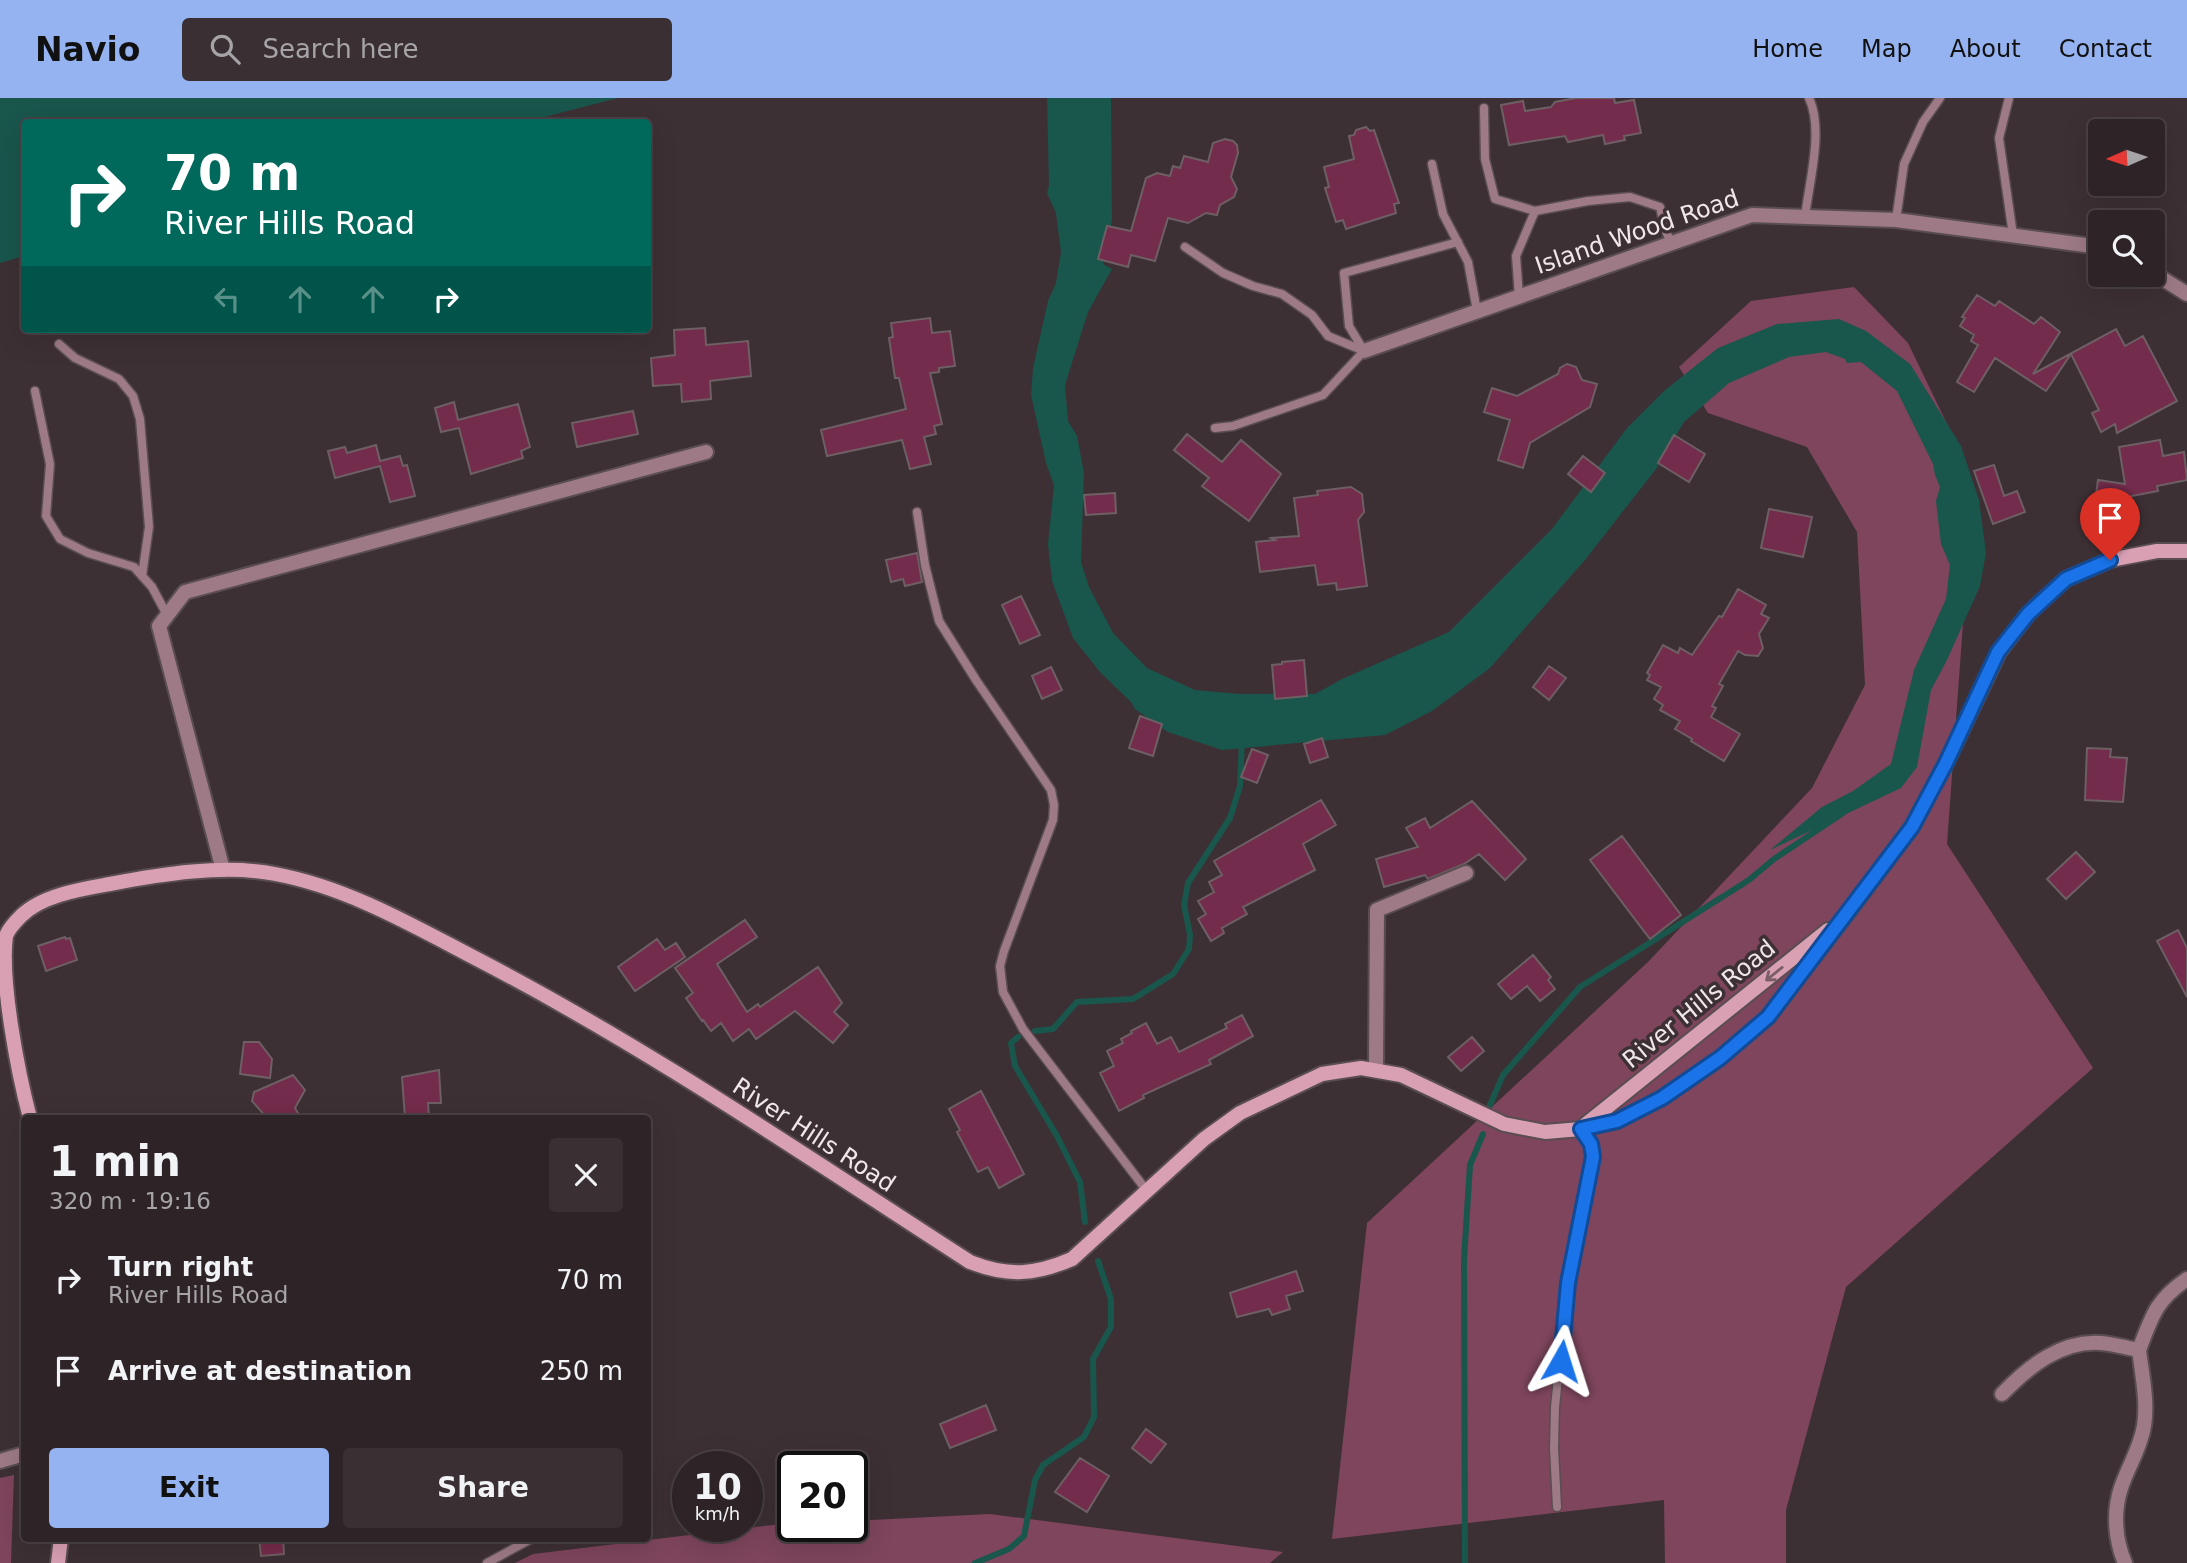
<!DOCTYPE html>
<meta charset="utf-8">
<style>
:root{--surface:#2e2428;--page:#3a3034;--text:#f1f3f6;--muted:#a7a4a8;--line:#494145;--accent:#95b2f1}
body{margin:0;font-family:"DejaVu Sans",sans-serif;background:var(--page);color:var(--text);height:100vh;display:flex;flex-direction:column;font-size:26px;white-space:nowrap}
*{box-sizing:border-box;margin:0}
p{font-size:23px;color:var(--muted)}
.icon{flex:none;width:38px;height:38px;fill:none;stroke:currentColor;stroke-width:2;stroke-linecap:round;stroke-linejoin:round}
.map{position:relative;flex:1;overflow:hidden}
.side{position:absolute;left:21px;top:1017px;width:630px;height:427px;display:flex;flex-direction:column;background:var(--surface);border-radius:7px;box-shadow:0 7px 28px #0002,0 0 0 2px var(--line)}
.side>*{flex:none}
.banner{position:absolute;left:21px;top:21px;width:630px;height:214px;border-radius:7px;box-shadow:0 7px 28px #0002,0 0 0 2px var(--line);background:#00695c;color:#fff;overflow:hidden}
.needle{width:46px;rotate:267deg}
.fabs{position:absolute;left:2088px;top:21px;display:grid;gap:14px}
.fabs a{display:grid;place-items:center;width:77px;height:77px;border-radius:7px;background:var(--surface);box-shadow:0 7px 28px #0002,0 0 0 2px var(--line);font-size:35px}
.speed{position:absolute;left:672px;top:1353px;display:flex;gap:14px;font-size:35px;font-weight:700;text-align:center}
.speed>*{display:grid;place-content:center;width:91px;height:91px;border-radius:50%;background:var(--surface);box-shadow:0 7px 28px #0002,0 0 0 2px var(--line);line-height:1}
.speed small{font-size:18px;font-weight:400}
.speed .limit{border:4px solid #111;border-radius:10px;background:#fff;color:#111}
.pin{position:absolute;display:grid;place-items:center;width:60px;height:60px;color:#fff;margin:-72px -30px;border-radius:50% 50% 50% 0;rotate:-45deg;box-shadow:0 0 7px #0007}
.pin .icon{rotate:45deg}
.me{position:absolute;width:77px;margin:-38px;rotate:6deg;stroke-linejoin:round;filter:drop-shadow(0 0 5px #0008)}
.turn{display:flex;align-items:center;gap:24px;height:147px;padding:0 28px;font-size:32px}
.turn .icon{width:91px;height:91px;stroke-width:2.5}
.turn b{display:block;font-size:49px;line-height:60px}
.lanes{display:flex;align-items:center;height:66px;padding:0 28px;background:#0003;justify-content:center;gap:35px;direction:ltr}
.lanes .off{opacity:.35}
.round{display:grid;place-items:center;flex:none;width:74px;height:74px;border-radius:7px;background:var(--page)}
.headline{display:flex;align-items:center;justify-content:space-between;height:119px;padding:0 28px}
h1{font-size:42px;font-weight:700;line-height:52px}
.primary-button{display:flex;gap:14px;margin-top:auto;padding:14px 28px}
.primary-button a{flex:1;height:80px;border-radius:7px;background:var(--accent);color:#111;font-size:28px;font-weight:700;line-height:80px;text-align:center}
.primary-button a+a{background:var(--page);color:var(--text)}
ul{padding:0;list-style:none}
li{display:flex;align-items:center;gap:21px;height:91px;padding:0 28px}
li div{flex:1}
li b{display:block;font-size:26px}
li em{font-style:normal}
header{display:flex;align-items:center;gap:42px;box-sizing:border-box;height:98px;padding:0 35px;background:var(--accent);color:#111}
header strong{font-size:33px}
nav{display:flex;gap:38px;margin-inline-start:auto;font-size:24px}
.search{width:490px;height:63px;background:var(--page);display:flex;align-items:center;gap:18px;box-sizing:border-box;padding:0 24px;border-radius:7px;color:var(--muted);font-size:26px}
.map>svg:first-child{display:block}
.green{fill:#7e455c}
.water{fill:#19564c}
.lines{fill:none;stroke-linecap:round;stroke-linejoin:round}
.stream{stroke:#19564c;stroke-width:6}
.building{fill:#732c4b;stroke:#6d5f63;stroke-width:2}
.lane-casing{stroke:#594d52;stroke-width:11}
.street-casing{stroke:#594d52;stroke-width:18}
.secondary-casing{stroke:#594d52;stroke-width:18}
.lane{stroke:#9d7a86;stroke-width:8}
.street{stroke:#9d7a86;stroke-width:14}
.secondary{stroke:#d9a0b4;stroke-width:14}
.oneway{stroke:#7b5d68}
.route-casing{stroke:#114b97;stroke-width:18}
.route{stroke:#1a73e8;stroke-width:12}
.labels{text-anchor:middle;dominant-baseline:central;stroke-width:7;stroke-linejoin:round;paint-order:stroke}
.street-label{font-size:24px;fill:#efe7e9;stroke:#3d3035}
</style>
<header>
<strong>Navio</strong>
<div class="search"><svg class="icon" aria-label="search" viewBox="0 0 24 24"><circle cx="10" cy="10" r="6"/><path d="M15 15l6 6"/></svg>Search here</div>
<nav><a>Home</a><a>Map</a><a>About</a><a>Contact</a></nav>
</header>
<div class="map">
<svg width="2187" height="1465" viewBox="0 0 2187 1465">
<rect width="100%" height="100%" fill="#3d3035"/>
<path class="green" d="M 1854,189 L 1908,245 L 1949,330 L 1967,470 L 1947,746 L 2093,970 L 1846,1189 L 1786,1412 L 1786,1465 L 1665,1465 L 1664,1402 L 1332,1441 L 1367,1125 L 1648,864 L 1812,690 L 1865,587 L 1857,434 L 1807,349 L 1708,315 L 1679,269 L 1751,203 Z
M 14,1377 L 11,1465 L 0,1465 L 0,1380 Z
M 990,1416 L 1283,1454 L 1270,1465 L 515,1465 L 533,1456 L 773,1427 L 852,1428 L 852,1423 Z"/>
<path class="water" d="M 0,0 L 618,0 L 525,24 L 24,24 L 24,158 L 0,165 Z
M 1047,0 L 1111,0 L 1112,122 L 1103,166 L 1112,171 L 1088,214 L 1065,287 L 1068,323 L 1077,338 L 1084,375 L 1081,464 L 1089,489 L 1113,535 L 1147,570 L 1195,592 L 1240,596 L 1315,596 L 1342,581 L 1449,534 L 1552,431 L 1627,330 L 1664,293 L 1718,250 L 1777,226 L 1839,221 L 1866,233 L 1910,266 L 1961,348 L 1979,402 L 1986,455 L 1980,488 L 1947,562 L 1931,592 L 1917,669 L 1901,690 L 1770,752 L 1822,709 L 1853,693 L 1891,666 L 1914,572 L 1946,501 L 1950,467 L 1941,446 L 1936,403 L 1940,389 L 1935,377 L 1933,366 L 1897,293 L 1861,264 L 1847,265 L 1845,261 L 1826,254 L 1789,259 L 1729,285 L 1684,324 L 1656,371 L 1585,462 L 1490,570 L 1432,613 L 1385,637 L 1222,652 L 1168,634 L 1135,611 L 1131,604 L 1100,574 L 1073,540 L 1052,483 L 1048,446 L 1054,387 L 1046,365 L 1031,297 L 1033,270 L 1048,203 L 1056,185 L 1061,154 L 1056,115 L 1047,95 L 1049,87 Z"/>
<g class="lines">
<path class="stream" d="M 1035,933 L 1053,931 L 1077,904 L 1133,901 L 1173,876 L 1189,851 L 1190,837 L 1184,807 L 1188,785 L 1230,720 L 1240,688 L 1242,642
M 1018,939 L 1011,945 L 1015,968 L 1057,1038 L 1080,1084 L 1085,1124
M 1490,1007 L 1503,977 L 1580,889 L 1749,782 L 1774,761 L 1843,715
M 975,1465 L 1009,1451 L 1024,1438 L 1035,1382 L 1043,1367 L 1084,1339 L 1094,1319 L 1093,1261 L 1111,1229 L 1111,1201 L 1098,1163
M 1465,1465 L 1464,1161 L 1470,1067 L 1483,1036"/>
</g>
<path class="building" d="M 1576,0 L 1614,0 L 1615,5 L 1634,2 L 1641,35 L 1624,38 L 1625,42 L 1605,46 L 1603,37 L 1568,44 L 1565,38 L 1509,47 L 1501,7 L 1523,3 L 1525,13 L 1551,9 L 1555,4 Z
M 1366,29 L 1370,33 L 1374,32 L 1399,105 L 1394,106 L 1396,115 L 1346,131 L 1343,122 L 1336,124 L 1325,90 L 1329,89 L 1324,69 L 1354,61 L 1349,38 L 1354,37 L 1356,32 Z
M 1225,41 L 1233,43 L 1237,47 L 1238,55 L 1231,79 L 1237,91 L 1234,99 L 1220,107 L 1217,117 L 1206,115 L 1188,125 L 1168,120 L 1155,163 L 1131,157 L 1128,169 L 1098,161 L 1107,128 L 1131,133 L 1146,80 L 1157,75 L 1170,78 L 1173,68 L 1180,70 L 1184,58 L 1208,64 L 1213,45 Z
M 1977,197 L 1995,208 L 1999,203 L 2034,226 L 2041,219 L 2060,234 L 2033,276 L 2116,231 L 2125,248 L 2143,238 L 2177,303 L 2117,335 L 2115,326 L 2101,334 L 2092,315 L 2099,312 L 2071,256 L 2046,293 L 1995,260 L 1974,294 L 1957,284 L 1978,247 L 1971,243 L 1974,237 L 1960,228 L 1965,220 L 1962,219 Z
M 930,220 L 932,235 L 950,233 L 955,268 L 939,270 L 939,274 L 930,275 L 942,326 L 934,328 L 936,336 L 924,339 L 931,366 L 910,371 L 902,342 L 827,358 L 821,332 L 906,311 L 899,280 L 895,280 L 889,240 L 893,239 L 891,225 Z
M 705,230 L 706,247 L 748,243 L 751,278 L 710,283 L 711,301 L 682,304 L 681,286 L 653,288 L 651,260 L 675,257 L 674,232 Z
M 1567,266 L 1576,269 L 1582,282 L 1597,286 L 1590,309 L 1530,345 L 1523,370 L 1498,362 L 1510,322 L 1484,314 L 1492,290 L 1517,298 L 1558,276 L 1560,270 Z
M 454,304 L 458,322 L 518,306 L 530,349 L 521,353 L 523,360 L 471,376 L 459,330 L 441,334 L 435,310 Z
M 633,313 L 638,336 L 577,349 L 572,325 Z
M 1187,336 L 1222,364 L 1241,342 L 1281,376 L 1249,423 L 1202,388 L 1209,380 L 1174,352 Z
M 1674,337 L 1705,356 L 1689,384 L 1658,365 Z
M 2160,342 L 2163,358 L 2184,354 L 2187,382 L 2157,388 L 2158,393 L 2121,400 L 2120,408 L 2095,404 L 2098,382 L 2125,386 L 2119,349 Z
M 376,347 L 380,363 L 400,358 L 403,368 L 407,367 L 415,398 L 390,404 L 380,368 L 335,380 L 328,353 L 345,349 L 347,355 Z
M 1583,358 L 1605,375 L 1591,394 L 1568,376 Z
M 1994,367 L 2004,398 L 2017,393 L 2025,414 L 1993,426 L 1974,373 Z
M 1351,389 L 1362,396 L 1364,414 L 1358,422 L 1367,488 L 1337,492 L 1336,485 L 1318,487 L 1315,467 L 1260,474 L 1256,444 L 1275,442 L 1271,440 L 1299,438 L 1294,400 L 1318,397 L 1317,393 Z
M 1115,395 L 1116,415 L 1086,417 L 1084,397 Z
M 1769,411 L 1812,419 L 1803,459 L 1761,450 Z
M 917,455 L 922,484 L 905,488 L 903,481 L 891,484 L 886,462 Z
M 1738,491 L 1766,507 L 1761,516 L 1769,520 L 1759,536 L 1763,550 L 1758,558 L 1745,557 L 1738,553 L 1719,586 L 1723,588 L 1712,608 L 1716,610 L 1711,619 L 1740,636 L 1724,663 L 1691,643 L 1692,641 L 1675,631 L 1680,623 L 1660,612 L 1663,607 L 1654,601 L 1661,589 L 1647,582 L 1650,577 L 1647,575 L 1663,547 L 1678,555 L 1680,550 L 1692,557 L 1719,518 L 1722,519 Z
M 1021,498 L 1040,537 L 1020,546 L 1002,507 Z
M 1304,562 L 1307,598 L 1275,601 L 1272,567 L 1282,566 L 1282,564 Z
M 1549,568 L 1566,580 L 1549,602 L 1533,589 Z
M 1051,569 L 1062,592 L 1042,601 L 1032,578 Z
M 1140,618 L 1162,626 L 1153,658 L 1129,650 Z
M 1322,640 L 1328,659 L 1310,665 L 1304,646 Z
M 2087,650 L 2111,651 L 2110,659 L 2127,660 L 2123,704 L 2085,702 Z
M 1252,651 L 1268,657 L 1257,685 L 1241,679 Z
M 1321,702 L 1336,727 L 1303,746 L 1315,772 L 1243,809 L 1247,816 L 1222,830 L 1224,835 L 1211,843 L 1198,821 L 1206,816 L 1198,803 L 1214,794 L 1209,784 L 1222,777 L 1214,763 Z
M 1472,703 L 1526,761 L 1505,782 L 1479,756 L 1464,766 L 1428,781 L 1425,777 L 1384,789 L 1376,761 L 1418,749 L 1406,730 L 1425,720 L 1430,730 Z
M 1622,738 L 1681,817 L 1650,841 L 1590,762 Z
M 2076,754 L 2095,774 L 2066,801 L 2047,781 Z
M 745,822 L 757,839 L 717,866 L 747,914 L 758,906 L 760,909 L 818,869 L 842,905 L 834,914 L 848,927 L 833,945 L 795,913 L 756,941 L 749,931 L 733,943 L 721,925 L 711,933 L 703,922 L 702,923 L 686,900 L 693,895 L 675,870 Z
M 2178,832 L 2187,850 L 2187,899 L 2157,843 Z
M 65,839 L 66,841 L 70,840 L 77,862 L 46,873 L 38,848 Z
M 657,841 L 665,852 L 676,845 L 685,859 L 635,893 L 618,869 Z
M 1533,857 L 1551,879 L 1548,882 L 1555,891 L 1540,903 L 1527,888 L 1511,901 L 1498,886 Z
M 1242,917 L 1253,938 L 1209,962 L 1211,966 L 1143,997 L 1144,1000 L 1119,1013 L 1100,975 L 1114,968 L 1107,953 L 1123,945 L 1121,941 L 1132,935 L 1131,933 L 1146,925 L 1157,946 L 1171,939 L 1179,954 L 1227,930 L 1225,926 Z
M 1472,939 L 1484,953 L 1461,973 L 1448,959 Z
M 244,944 L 259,944 L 272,961 L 270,980 L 240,976 Z
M 439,972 L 441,1005 L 428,1005 L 429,1020 L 405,1020 L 402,979 Z
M 293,977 L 305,992 L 295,1010 L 301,1020 L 267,1020 L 252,1003 L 254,994 Z
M 981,993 L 1024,1076 L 999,1090 L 988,1069 L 978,1074 L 957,1034 L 960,1032 L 949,1011 Z
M 1296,1173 L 1303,1193 L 1286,1198 L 1290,1211 L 1272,1217 L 1269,1211 L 1237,1219 L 1230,1195 Z
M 986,1307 L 996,1332 L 950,1350 L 940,1326 Z
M 1146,1331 L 1166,1346 L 1151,1365 L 1132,1350 Z
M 1080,1360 L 1109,1378 L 1087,1414 L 1055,1394 Z
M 259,1440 L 283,1440 L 284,1456 L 261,1458 Z"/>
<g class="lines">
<g class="lane-casing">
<path id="lane" d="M 2009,0 L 1999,40 L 2013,137
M 1484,10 L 1485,61 L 1495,101 L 1535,113
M 1432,66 L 1443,116 L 1468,164 L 1477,213
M 1805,119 C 1809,84 1824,32 1809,0
M 1896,122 L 1904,66 L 1923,24 L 1940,0
M 1185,149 L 1223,175 L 1253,188 L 1282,196 L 1312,217 L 1328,238 L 1364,253
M 1519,199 L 1516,158 L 1535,113 L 1588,103 L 1630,99 L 1660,109 L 1665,131 L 1671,145
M 59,246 L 75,260 L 119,281 L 133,298 L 140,321 L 149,429 L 142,478
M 1364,253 L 1349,228 L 1344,175 L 1458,144
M 35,293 L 50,366 L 46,418 L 60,441 L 88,455 L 134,469 L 152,489 L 167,517
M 1215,330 L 1233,328 L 1323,297 L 1364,253
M 917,414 L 925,467 L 939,523 L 976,582 L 1051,692 L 1054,707 L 1053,722 L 1004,853 L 1000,868 L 1003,894 L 1023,931 L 1147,1093
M 1557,1409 L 1554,1350 L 1555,1309 L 1568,1185 L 1593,1059 L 1591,1046 L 1581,1031
M 487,1465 L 531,1441"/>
</g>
<g class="street-casing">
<path id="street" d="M 2152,174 L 2187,196
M 1364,253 L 1752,117 L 1896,122 L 2100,149
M 223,772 L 159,528 L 185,494 L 706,354
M 1376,972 L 1377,812 L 1466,775
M 2002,1296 C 2028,1269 2061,1242 2101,1245 C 2114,1246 2127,1250 2139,1252 C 2152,1218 2156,1202 2187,1181
M 0,1363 L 24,1356
M 2125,1465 C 2115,1442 2113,1414 2121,1390 C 2128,1368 2140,1352 2144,1328 C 2148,1304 2142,1276 2139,1252"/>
</g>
<g class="secondary-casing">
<path id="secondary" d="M 30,1020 C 18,975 0,882 6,838 C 8,832 16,823 21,818 C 42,797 82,791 110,786 C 161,776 224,766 275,776 C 346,789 412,827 475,860 C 647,949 807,1059 970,1164 C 1008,1179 1035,1177 1072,1161 L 1204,1041 L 1240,1015 L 1322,976 L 1361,970 L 1401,977 L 1504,1026 L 1545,1034 L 1581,1031 L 1617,1023 L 1662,1000 L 1720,960 L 1768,919 L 1846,817 L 1912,729 L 1946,665 L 1999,554 L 2028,516 L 2066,481 L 2110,462 L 2157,453 L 2187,453
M 1585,1027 L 1828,832
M 58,1465 L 61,1440"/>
</g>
<use href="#lane" class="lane"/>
<use href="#street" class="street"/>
<use href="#secondary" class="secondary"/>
</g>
<defs><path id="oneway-shaft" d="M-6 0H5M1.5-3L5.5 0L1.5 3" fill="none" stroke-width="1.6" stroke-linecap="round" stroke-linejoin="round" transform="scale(1.75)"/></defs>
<use class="oneway" href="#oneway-shaft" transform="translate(1774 876) rotate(141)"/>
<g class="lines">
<g class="route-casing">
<path id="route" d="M 1561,1263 L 1568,1185 L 1593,1059 L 1591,1046 L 1581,1031 L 1617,1023 L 1662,1000 L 1720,960 L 1768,919 L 1912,729 L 1946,665 L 1998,554 L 2028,516 L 2066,481 L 2110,462"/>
</g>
<use href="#route" class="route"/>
</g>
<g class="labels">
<g class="street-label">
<text transform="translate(1637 134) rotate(-19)">Island Wood Road</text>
<text transform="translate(1699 906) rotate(-39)">River Hills Road</text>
<text transform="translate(814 1037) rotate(33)">River Hills Road</text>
</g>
</g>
</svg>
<div class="fabs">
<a><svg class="needle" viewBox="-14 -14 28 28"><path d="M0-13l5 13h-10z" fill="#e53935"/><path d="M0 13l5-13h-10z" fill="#a7a4a8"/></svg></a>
<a><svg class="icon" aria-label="search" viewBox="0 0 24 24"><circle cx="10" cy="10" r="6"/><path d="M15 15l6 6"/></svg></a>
</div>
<div class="speed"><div>10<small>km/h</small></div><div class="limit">20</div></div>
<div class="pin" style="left:2110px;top:462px;background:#d93025"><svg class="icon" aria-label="arrive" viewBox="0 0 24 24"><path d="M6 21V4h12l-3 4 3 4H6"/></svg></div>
<svg class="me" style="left:1561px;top:1263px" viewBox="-20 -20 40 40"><path d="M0-17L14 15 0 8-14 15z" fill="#1a73e8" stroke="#fff" stroke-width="4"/></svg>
<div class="banner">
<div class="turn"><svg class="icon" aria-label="right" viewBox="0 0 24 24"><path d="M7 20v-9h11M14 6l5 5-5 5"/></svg><div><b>70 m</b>River Hills Road</div></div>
<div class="lanes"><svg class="icon off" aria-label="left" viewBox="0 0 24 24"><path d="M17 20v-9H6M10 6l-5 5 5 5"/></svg><svg class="icon off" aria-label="ahead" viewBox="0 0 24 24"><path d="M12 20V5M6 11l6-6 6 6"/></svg><svg class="icon off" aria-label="ahead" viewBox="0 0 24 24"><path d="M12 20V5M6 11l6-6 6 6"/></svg><svg class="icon" aria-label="right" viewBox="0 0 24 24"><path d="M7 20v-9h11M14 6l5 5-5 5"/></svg></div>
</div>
<section class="side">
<div class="headline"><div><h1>1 min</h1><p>320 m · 19:16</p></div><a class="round"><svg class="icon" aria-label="close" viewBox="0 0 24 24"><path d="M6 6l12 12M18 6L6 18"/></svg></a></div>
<ul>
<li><svg class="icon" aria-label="right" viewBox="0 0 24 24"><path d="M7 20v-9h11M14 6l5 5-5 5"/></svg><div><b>Turn right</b><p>River Hills Road</p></div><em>70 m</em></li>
<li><svg class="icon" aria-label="arrive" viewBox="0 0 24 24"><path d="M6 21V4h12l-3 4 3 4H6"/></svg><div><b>Arrive at destination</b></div><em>250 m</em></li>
</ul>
<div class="primary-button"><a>Exit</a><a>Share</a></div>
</section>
</div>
